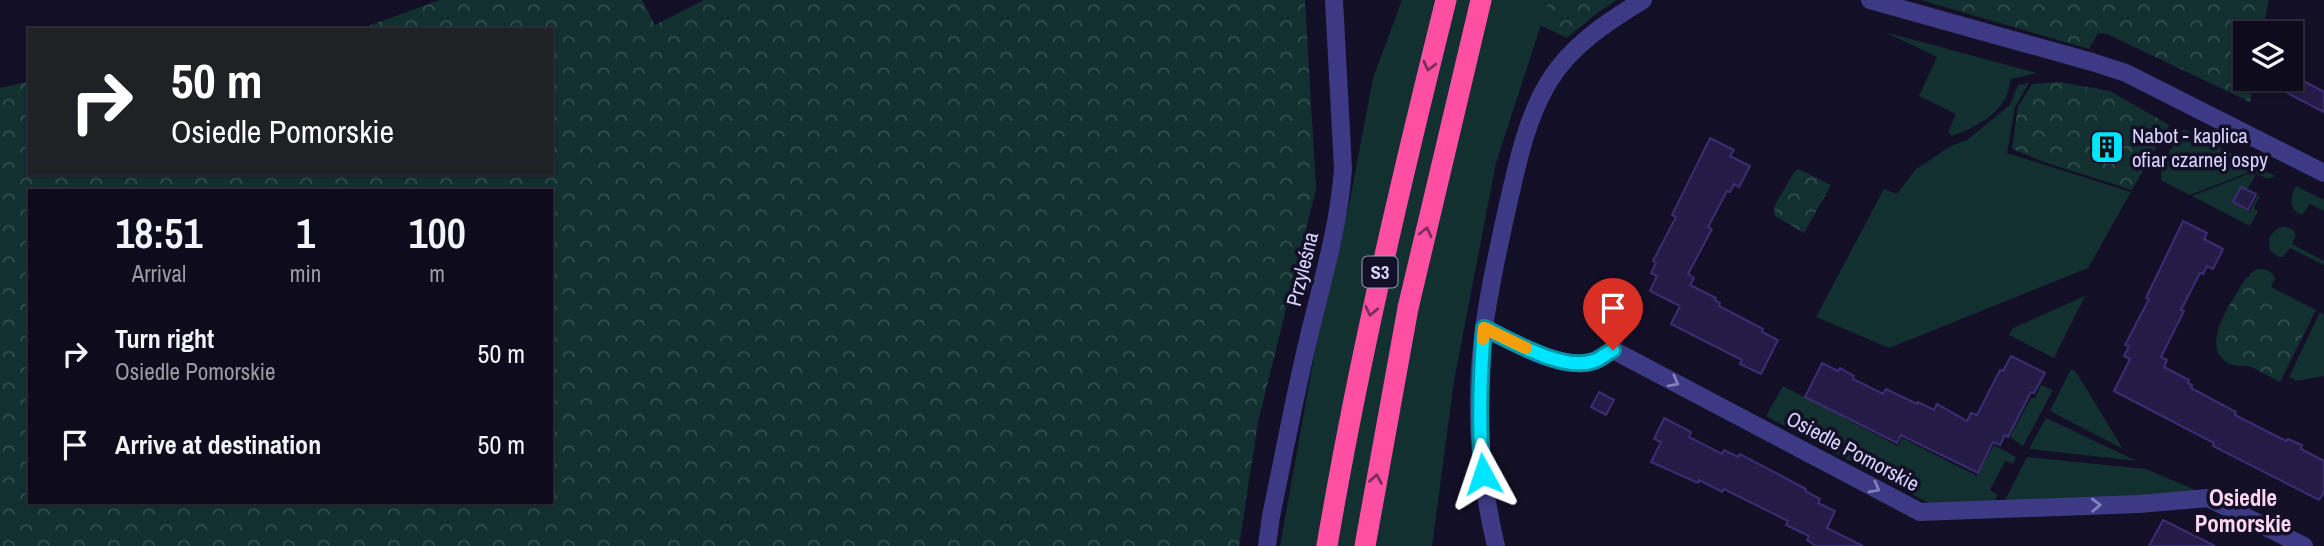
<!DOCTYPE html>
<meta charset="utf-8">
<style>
:root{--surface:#0e0b1c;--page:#171425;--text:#f1f3f6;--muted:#9b9ba3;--line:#2e2b3b}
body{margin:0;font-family:"Archivo Narrow",sans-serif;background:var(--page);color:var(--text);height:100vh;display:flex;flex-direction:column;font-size:26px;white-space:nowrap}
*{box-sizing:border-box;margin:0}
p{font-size:23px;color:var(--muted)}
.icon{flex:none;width:38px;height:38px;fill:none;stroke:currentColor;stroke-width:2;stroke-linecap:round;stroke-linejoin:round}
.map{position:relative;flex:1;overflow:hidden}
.details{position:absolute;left:28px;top:189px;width:525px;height:315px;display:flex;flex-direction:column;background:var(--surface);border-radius:0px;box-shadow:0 2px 5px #0004,0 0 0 2px var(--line)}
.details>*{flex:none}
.banner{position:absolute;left:28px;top:28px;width:525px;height:147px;border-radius:0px;box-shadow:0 2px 5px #0004,0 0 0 2px var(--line);background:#202124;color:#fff;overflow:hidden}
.buttons{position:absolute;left:2233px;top:21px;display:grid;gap:14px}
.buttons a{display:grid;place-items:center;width:70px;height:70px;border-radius:0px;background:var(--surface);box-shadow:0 2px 5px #0004,0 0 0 2px var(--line);font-size:35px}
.pin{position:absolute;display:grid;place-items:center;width:60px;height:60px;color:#fff;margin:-72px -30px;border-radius:50% 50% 50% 0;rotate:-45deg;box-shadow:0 0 7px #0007}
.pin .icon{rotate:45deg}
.me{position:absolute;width:77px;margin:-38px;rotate:355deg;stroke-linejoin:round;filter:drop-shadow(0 0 5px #0008)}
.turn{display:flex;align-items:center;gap:24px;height:147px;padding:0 28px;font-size:32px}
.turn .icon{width:91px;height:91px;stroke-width:2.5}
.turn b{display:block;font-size:49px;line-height:60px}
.eta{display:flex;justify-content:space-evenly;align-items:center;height:119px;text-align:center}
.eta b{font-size:42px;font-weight:600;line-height:49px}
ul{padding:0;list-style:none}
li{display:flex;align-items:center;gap:21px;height:91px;padding:0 28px}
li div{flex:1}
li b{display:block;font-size:26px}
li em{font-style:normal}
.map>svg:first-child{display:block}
.green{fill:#12302f}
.forest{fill:url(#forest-crowns);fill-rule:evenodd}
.building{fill:#241b47;stroke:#3b2d73;stroke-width:2}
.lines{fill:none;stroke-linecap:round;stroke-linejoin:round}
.minor{stroke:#3d3a85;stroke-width:18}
.motorway{stroke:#ff4fa3;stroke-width:21}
.oneway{stroke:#7d2c5e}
.oneway2{stroke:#837fbc}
.route-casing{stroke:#0095a6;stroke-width:18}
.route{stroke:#00e5ff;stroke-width:12}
.slow{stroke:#f59e0b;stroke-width:12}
.labels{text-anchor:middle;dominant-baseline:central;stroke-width:7;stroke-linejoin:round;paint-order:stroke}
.shield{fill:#130f26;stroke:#9e99be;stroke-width:2}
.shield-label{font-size:19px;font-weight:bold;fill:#d9d4ff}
.poi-label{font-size:21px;fill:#d9d4ff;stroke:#130f26;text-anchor:start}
.street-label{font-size:21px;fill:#d9d4ff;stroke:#130f26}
.neighbourhood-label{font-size:23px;font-weight:bold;fill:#ffd6f0;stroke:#130f26}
</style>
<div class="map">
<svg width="2324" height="546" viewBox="0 0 2324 546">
<defs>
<pattern id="forest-crowns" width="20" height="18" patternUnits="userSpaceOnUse" patternTransform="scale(1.75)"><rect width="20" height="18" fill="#12302f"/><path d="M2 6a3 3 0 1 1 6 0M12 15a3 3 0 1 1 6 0" fill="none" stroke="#344d4e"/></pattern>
</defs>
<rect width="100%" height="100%" fill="#130f26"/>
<path class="green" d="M 1402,0 L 1549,0 L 1496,163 L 1454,381 L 1432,546 L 1280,546 L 1318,334 L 1350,200 L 1373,78 Z
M 1885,32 L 2037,73 L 2011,79 C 2009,84 2009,90 2007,95 C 1998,116 1972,129 1952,136 L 1948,132 L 1956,114 L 1919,96 L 1937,57 Z
M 2029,83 L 2015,107 L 2007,153 L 2131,192 L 2088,268 L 1889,348 L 1816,317 L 1884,189 L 1897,194 L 1916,169 L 1951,146 L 1967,140 L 2010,105 L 2018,85 Z
M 2184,129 L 2260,168 L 2190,195 L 2162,181 C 2157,166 2176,142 2184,129 Z
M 2261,169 L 2276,176 L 2268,179 L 2256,174 L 2247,190 L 2241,187 L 2233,203 L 2249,212 L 2258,195 L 2260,196 L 2254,208 L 2258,211 L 2250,226 L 2192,196 Z
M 2296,186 L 2324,200 L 2324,211 L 2310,204 L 2302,215 C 2288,210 2290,197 2296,186 Z
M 2282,227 C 2290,227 2293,228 2296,235 L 2292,244 L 2324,261 L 2324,265 L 2290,248 L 2283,257 L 2279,257 L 2270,251 L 2269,238 L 2275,230 Z
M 2257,269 C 2265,269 2272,270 2275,278 L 2271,287 L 2316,310 L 2304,333 L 2256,296 L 2254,280 L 2249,274 Z
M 2085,296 L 2054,358 L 2009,335 L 2013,328 Z
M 2320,312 L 2324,315 L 2324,376 L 2297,381 L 2289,377 Z
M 2071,369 L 2076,372 L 2123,449 L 2050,411 Z
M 2041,385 L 2053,390 L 2023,446 L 2010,437 L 2031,398 L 2035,398 Z
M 1783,386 L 1898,446 L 1902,438 L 1977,476 L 1994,445 L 2016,457 L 2013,464 L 2005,461 L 1990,490 L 1998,495 L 1994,501 L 1932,505 L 1766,416 Z
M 2046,418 L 2137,461 L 2029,449 Z
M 2027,457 L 2146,469 L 2193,489 L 2195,496 L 2004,502 Z"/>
<path class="forest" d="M 440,0 L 642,0 L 655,25 L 704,0 L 1305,0 L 1316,189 L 1258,422 L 1239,546 L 0,546 L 0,88 L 30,81 L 30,173 L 551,173 L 551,30 L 357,30 ZM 30,191 L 551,191 L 551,502 L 30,502 Z
M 1549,0 L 1617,0 L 1597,13 L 1567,38 L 1540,25 Z
M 1921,0 L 2269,0 L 2262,33 L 2245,33 L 2245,79 L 2254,79 L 2250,102 L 2107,34 L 2098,33 L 2089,49 Z
M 2059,82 L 2110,91 L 2169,125 L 2132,190 L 2044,162 L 2012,149 L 2018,107 L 2032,84 Z
M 1799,169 L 1831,185 L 1804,233 L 1775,216 L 1774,207 L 1794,172 Z
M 2251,275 L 2257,282 L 2259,292 L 2311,320 L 2280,382 C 2271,378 2261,371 2251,367 C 2244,365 2237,367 2230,364 C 2196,347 2234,299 2246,278 Z"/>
<path class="building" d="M 2291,74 L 2324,92 L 2324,112 L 2260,79 L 2291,79 Z
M 1710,138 L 1734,150 L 1730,156 L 1750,166 L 1739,187 L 1734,184 L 1730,192 L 1727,191 L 1708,227 L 1712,229 L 1688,274 L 1694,278 L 1690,285 L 1716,298 L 1715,300 L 1720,303 L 1719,306 L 1763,329 L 1762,332 L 1778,340 L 1761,374 L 1740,364 L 1742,360 L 1671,324 L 1680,306 L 1650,291 L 1657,276 L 1651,273 L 1656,263 L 1653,261 L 1676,217 L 1672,215 Z
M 2241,187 L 2256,194 L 2248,210 L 2233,202 Z
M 2183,221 L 2207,233 L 2204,239 L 2223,249 L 2213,269 L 2207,266 L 2203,274 L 2200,273 L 2181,310 L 2184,311 L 2161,357 L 2167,360 L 2164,367 L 2189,380 L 2188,383 L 2192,385 L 2191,388 L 2236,412 L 2235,415 L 2286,441 L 2288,439 L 2302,445 L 2301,449 L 2324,461 L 2324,492 L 2319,500 L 2213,446 L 2214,443 L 2114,391 L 2130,359 L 2124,356 L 2129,346 L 2125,345 L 2149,299 L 2146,298 Z
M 2011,356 L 2045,373 L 2034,393 L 2031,392 L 2008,437 L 2005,435 L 2000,445 L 1993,442 L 1978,473 L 1901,435 L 1897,443 L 1805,397 L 1822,363 L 1838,371 L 1840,368 L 1854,376 L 1853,379 L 1883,394 L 1886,389 L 1917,404 L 1918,402 L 1934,410 L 1937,404 L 1967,421 L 1971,413 L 1977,415 L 2000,370 L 2003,371 Z
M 1599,392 L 1614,400 L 1606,415 L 1591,407 Z
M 1664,418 L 1691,432 L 1689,437 L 1722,454 L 1724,450 L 1738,457 L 1740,454 L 1806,489 L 1805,491 L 1820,499 L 1818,503 L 1835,511 L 1827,528 L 1863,546 L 1816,546 L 1807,540 L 1809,536 L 1786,525 L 1788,521 L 1724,489 L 1722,492 L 1699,480 L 1698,483 L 1651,462 L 1661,442 L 1654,439 Z
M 2163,520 L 2215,546 L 2149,546 Z"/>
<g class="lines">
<path class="minor" d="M 1870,0 L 2092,62 L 2126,73 L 2324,173
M 1484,328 C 1512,341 1562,372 1594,361 C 1600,359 1607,353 1613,350 L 1920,512 L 2139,504 L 2208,498 L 2304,546
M 1267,546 L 1271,516 C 1284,455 1295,393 1310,332 C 1323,278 1339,225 1343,169 L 1334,0
M 1496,546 C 1479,475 1474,401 1484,329 C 1489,289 1498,249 1507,209 C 1517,166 1525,122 1548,83 C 1570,46 1607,22 1643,0"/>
<path class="motorway" d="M 1327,546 C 1358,362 1401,181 1446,0
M 1365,546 L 1408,308 L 1481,0"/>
</g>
<defs><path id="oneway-chevron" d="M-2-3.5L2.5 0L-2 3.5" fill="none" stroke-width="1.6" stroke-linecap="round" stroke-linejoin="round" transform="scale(1.75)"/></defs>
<g class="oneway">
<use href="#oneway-chevron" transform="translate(1429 66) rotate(104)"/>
<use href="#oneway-chevron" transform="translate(1426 232) rotate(-77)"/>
<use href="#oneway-chevron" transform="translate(1371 311) rotate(102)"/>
<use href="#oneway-chevron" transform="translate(1376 479) rotate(-80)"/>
</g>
<g class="oneway2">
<use href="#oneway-chevron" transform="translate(1674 382) rotate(28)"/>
<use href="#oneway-chevron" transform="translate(1875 488) rotate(28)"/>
<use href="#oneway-chevron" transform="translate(2096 505) rotate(-2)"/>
</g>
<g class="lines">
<g class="route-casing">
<path id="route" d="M 1483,474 C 1478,425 1480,377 1484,328 C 1512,341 1563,372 1594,361 C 1600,359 1607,353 1613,350"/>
</g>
<use href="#route" class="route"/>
<path class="slow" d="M 1483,339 L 1484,328 L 1526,348"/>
</g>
<defs>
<g id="building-square" transform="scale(1.75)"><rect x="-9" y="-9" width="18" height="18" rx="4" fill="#00e5ff" stroke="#130f26"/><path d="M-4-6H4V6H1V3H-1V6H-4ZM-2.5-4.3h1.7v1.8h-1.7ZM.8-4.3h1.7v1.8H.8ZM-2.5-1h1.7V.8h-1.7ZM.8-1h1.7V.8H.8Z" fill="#111"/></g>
</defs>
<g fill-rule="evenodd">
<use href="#building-square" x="2107" y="147"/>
</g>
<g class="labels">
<rect class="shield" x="1362.5" y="256.5" width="35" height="31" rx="5"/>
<g class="shield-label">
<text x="1380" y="272">S3</text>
</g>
<g class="poi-label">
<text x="2132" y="135">Nabot - kaplica<tspan x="2132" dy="24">ofiar czarnej ospy</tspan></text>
</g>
<g class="street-label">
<text transform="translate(1302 269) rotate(-76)">Przyleśna</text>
<text transform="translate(1853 451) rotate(28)">Osiedle Pomorskie</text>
</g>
<g class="neighbourhood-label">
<text x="2243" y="497">Osiedle<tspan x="2243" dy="26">Pomorskie</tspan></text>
</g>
</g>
</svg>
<div class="buttons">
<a><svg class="icon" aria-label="layers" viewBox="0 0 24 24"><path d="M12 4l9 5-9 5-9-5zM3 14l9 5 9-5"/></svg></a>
</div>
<div class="pin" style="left:1613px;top:350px;background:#d93025"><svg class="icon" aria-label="arrive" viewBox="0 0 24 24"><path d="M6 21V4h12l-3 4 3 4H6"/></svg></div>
<svg class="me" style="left:1483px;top:474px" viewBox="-20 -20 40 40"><path d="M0-17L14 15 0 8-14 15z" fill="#00e5ff" stroke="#fff" stroke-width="4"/></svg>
<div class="banner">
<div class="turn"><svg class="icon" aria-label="right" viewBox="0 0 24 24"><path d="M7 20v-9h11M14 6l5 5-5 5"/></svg><div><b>50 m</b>Osiedle Pomorskie</div></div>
</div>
<section class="details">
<div class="eta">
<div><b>18:51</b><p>Arrival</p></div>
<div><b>1</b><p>min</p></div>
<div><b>100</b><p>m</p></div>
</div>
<ul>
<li><svg class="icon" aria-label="right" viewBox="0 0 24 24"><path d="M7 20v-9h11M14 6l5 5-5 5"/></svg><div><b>Turn right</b><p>Osiedle Pomorskie</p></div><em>50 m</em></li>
<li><svg class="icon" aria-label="arrive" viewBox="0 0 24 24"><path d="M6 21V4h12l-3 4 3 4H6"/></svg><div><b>Arrive at destination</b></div><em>50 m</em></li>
</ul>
</section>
</div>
